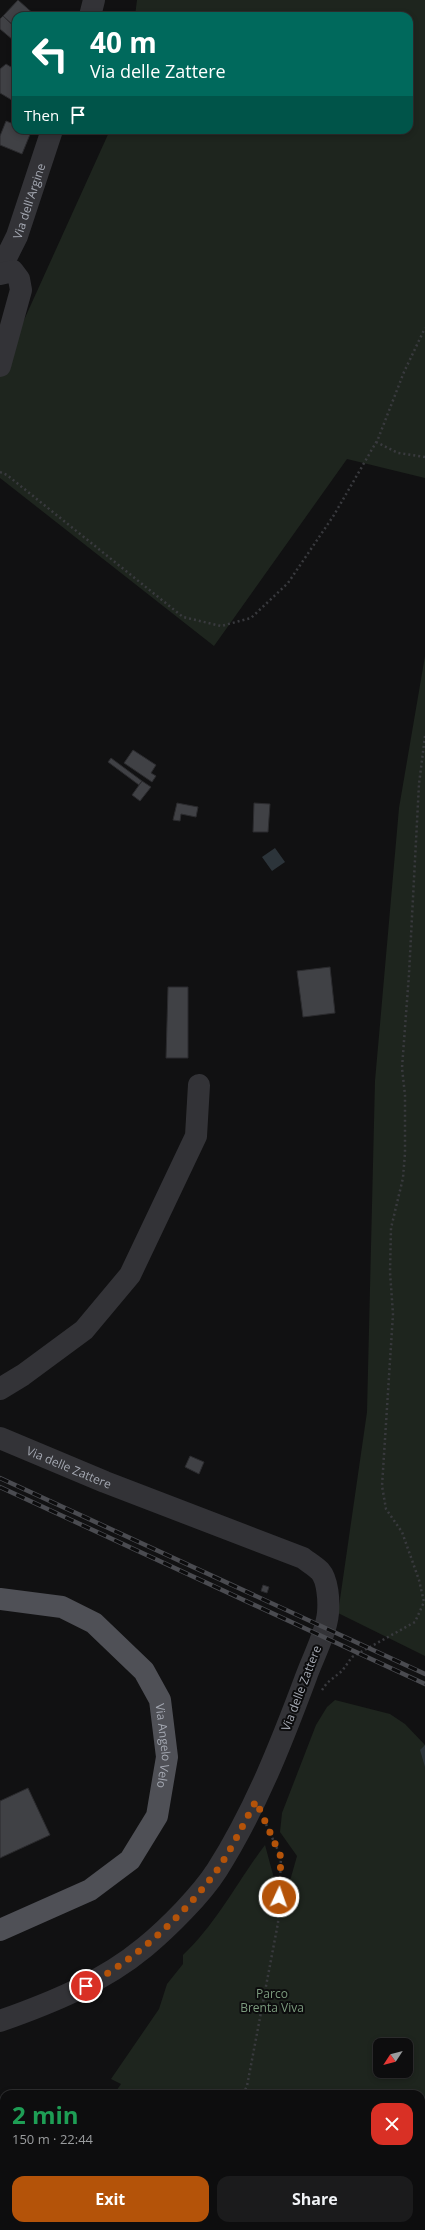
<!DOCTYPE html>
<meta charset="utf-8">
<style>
:root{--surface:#0d0d0e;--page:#1b1b1c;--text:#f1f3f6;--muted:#9a9c9e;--line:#2d2d2e;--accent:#b45309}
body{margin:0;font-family:"Open Sans",sans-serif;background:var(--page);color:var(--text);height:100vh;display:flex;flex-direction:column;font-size:15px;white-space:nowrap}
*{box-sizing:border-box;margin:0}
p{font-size:13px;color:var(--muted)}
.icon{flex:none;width:22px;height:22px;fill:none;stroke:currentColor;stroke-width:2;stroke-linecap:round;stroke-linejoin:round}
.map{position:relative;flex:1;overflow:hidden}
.drawer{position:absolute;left:0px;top:2090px;width:425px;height:140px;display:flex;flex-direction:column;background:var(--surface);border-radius:12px 12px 0 0;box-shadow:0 2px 6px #0003,0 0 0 1px var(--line)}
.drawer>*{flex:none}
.guide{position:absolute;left:12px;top:12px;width:401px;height:122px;border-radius:12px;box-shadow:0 2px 6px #0003,0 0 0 1px var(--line);background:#00695c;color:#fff;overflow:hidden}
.needle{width:26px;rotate:234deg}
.controls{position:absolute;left:373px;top:2038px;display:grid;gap:8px}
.controls a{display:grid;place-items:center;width:40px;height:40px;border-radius:8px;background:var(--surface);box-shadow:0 2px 6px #0003,0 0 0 1px var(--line);font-size:20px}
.pin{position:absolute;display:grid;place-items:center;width:34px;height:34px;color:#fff;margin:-17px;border:2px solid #fff;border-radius:50%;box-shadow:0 1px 4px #0007}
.me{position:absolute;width:44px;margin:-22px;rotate:3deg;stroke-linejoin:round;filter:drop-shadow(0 0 3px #0008)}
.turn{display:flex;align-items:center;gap:14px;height:84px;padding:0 12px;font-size:18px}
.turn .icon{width:52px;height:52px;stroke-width:2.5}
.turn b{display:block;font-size:28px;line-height:34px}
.then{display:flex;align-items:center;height:38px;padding:0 12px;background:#0003;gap:8px;font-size:15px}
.round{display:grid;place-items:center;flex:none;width:42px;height:42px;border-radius:12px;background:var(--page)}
.overview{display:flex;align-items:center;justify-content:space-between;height:68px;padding:0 12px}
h1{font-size:24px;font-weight:700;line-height:30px;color:#1e9e55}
.button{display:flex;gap:8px;margin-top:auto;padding:8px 12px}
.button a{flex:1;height:46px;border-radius:12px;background:var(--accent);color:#fff;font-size:16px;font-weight:700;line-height:46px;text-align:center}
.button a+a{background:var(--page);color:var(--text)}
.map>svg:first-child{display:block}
.green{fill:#1e251e;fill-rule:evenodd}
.water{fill:#2c343a}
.building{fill:#404145;stroke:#2b2b2e}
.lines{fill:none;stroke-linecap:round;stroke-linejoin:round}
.path{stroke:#393a3e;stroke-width:2.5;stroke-dasharray:2 3;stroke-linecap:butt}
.minor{stroke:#333337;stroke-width:22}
.major{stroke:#4f5056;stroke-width:22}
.rail-casing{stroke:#4a4b50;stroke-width:4.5}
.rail{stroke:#0c0c0d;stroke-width:3;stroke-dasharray:9;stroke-linecap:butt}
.route{stroke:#b45309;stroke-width:7;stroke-dasharray:0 12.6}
.labels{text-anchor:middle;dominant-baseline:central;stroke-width:4;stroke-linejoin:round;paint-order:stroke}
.street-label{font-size:12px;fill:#a4a8b2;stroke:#0c0c0d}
.park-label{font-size:12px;fill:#7c9b7e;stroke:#0c0c0d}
</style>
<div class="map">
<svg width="425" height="2230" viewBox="0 0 425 2230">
<rect width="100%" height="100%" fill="#111112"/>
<path class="green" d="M 137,0 L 425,0 L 425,478 L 347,459 L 214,646 L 0,478 L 0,373 L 110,130 L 409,130 L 409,16 L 135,16 Z
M 425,656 L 425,1656 L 338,1613 L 367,1412 L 375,1081 L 399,808 Z
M 335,1700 L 390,1714 L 405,1724 L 425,1745 L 425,2230 L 0,2230 L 0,2156 L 4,2156 L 4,2226 L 421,2226 L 421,2094 L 114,2094 L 121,2084 L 111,2079 L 159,2009 L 167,1984 L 183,1964 L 183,1955 C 217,1923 237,1882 265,1845 L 275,1882 L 286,1895 L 297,1856 L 280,1832 L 282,1813 L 316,1725 L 327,1707 ZM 380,2045 L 406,2045 L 406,2071 L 380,2071 Z"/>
<path class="water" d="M 275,848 L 285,862 L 272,871 L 262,857 Z
M 425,1745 L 425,1767 L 420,1750 Z"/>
<path class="building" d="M 18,0 L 36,16 L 16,16 L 16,28 L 3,16 Z
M 3,16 L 16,28 L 16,37 L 13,40 L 0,29 L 0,19 Z
M 6,64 L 16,70 L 15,102 L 0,93 L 0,69 Z
M 6,121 L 16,125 L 16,130 L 31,132 L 22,154 L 0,145 L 0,136 Z
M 133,750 L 156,765 L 151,773 L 156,776 L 152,782 L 124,763 Z
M 111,758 L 142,781 L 139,785 L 108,762 Z
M 142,781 L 151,787 L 140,801 L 132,795 Z
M 177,803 L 198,807 L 196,817 L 181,814 L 180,821 L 173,820 Z
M 254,803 L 270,804 L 268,832 L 253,832 Z
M 330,967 L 335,1013 L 303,1017 L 297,971 Z
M 168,987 L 188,987 L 188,1058 L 166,1058 Z
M 190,1456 L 204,1462 L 199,1474 L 185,1467 Z
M 263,1585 L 269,1587 L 267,1593 L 261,1591 Z
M 28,1788 L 50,1835 L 0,1858 L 0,1801 Z"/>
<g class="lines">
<path class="path" d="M 376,442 L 398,453 L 425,457
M 0,472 L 7,475 L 183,617 L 221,626 L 251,618 L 288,583 L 334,515 L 378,439 L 404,372 L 425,328
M 322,1690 L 327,1683 L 342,1671 L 352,1657 L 415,1622 L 424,1602 L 419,1580 L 402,1532 L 386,1509 L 382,1486 L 393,1314 L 390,1272 L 391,1228 L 403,1178 L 405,1153 L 405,1095 L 402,1068 L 409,974 L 419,784 L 425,736
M 243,2094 L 247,2086 L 278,1923 L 281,1857 L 265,1822
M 154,2230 L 157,2226"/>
<g class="minor">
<path d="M 90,16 L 94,0"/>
<path id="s1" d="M 0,270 L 17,236 L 52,130"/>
<path d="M 0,274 L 13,271 L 19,279 L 21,290 L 0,366"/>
<path d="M 0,1389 L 23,1375 L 84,1330 L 130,1275 L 196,1136 L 199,1085"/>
<path id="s2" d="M 0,1438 L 105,1482 L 303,1558 C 308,1562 315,1566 320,1571 C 328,1580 329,1601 328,1613 C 326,1634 313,1657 306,1677 C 281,1744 255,1810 217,1870 C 201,1895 168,1928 145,1947 C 103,1982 51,2003 0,2021"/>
</g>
<path class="major" id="s3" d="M 0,1599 L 62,1607 L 94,1623 L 144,1671 L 160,1700 L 167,1757 L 157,1816 L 130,1860 L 90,1890 L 0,1930"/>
<g class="rail-casing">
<path id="rail" d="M 0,1478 L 425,1674
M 0,1487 L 425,1684"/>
</g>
<use href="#rail" class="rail"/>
</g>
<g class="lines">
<path class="route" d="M 86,1986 C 137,1958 180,1919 215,1873 C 231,1851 243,1824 256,1801 L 281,1857 L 279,1897"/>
</g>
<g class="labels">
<g class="street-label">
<text stroke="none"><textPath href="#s1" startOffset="75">Via dell'Argine</textPath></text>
<text stroke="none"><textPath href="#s2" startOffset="75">Via delle Zattere</textPath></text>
<text transform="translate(301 1688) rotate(-69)">Via delle Zattere</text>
<text stroke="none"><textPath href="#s3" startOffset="247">Via Angelo Velo</textPath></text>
</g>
<g class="park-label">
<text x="272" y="1993">Parco<tspan x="272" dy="14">Brenta Viva</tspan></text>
</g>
</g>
</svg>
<div class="controls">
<a><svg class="needle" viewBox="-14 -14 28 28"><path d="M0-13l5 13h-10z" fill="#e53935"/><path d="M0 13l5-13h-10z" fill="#9a9c9e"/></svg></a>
</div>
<div class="pin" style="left:86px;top:1986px;background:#d93025"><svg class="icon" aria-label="arrive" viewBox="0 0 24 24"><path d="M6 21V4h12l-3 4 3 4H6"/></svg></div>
<svg class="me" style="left:279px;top:1897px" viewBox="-20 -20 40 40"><circle r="17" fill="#b45309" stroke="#fff" stroke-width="3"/><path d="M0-11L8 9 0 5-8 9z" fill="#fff"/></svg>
<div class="guide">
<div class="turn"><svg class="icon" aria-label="left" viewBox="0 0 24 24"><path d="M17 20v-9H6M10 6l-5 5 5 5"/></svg><div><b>40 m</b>Via delle Zattere</div></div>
<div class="then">Then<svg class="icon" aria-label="arrive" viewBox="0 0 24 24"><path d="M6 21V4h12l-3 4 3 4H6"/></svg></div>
</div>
<section class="drawer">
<div class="overview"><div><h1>2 min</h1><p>150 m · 22:44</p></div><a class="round" style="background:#d93025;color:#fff"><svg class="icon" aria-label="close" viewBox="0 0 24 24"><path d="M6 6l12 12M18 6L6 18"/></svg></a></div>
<div class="button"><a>Exit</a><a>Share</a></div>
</section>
</div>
